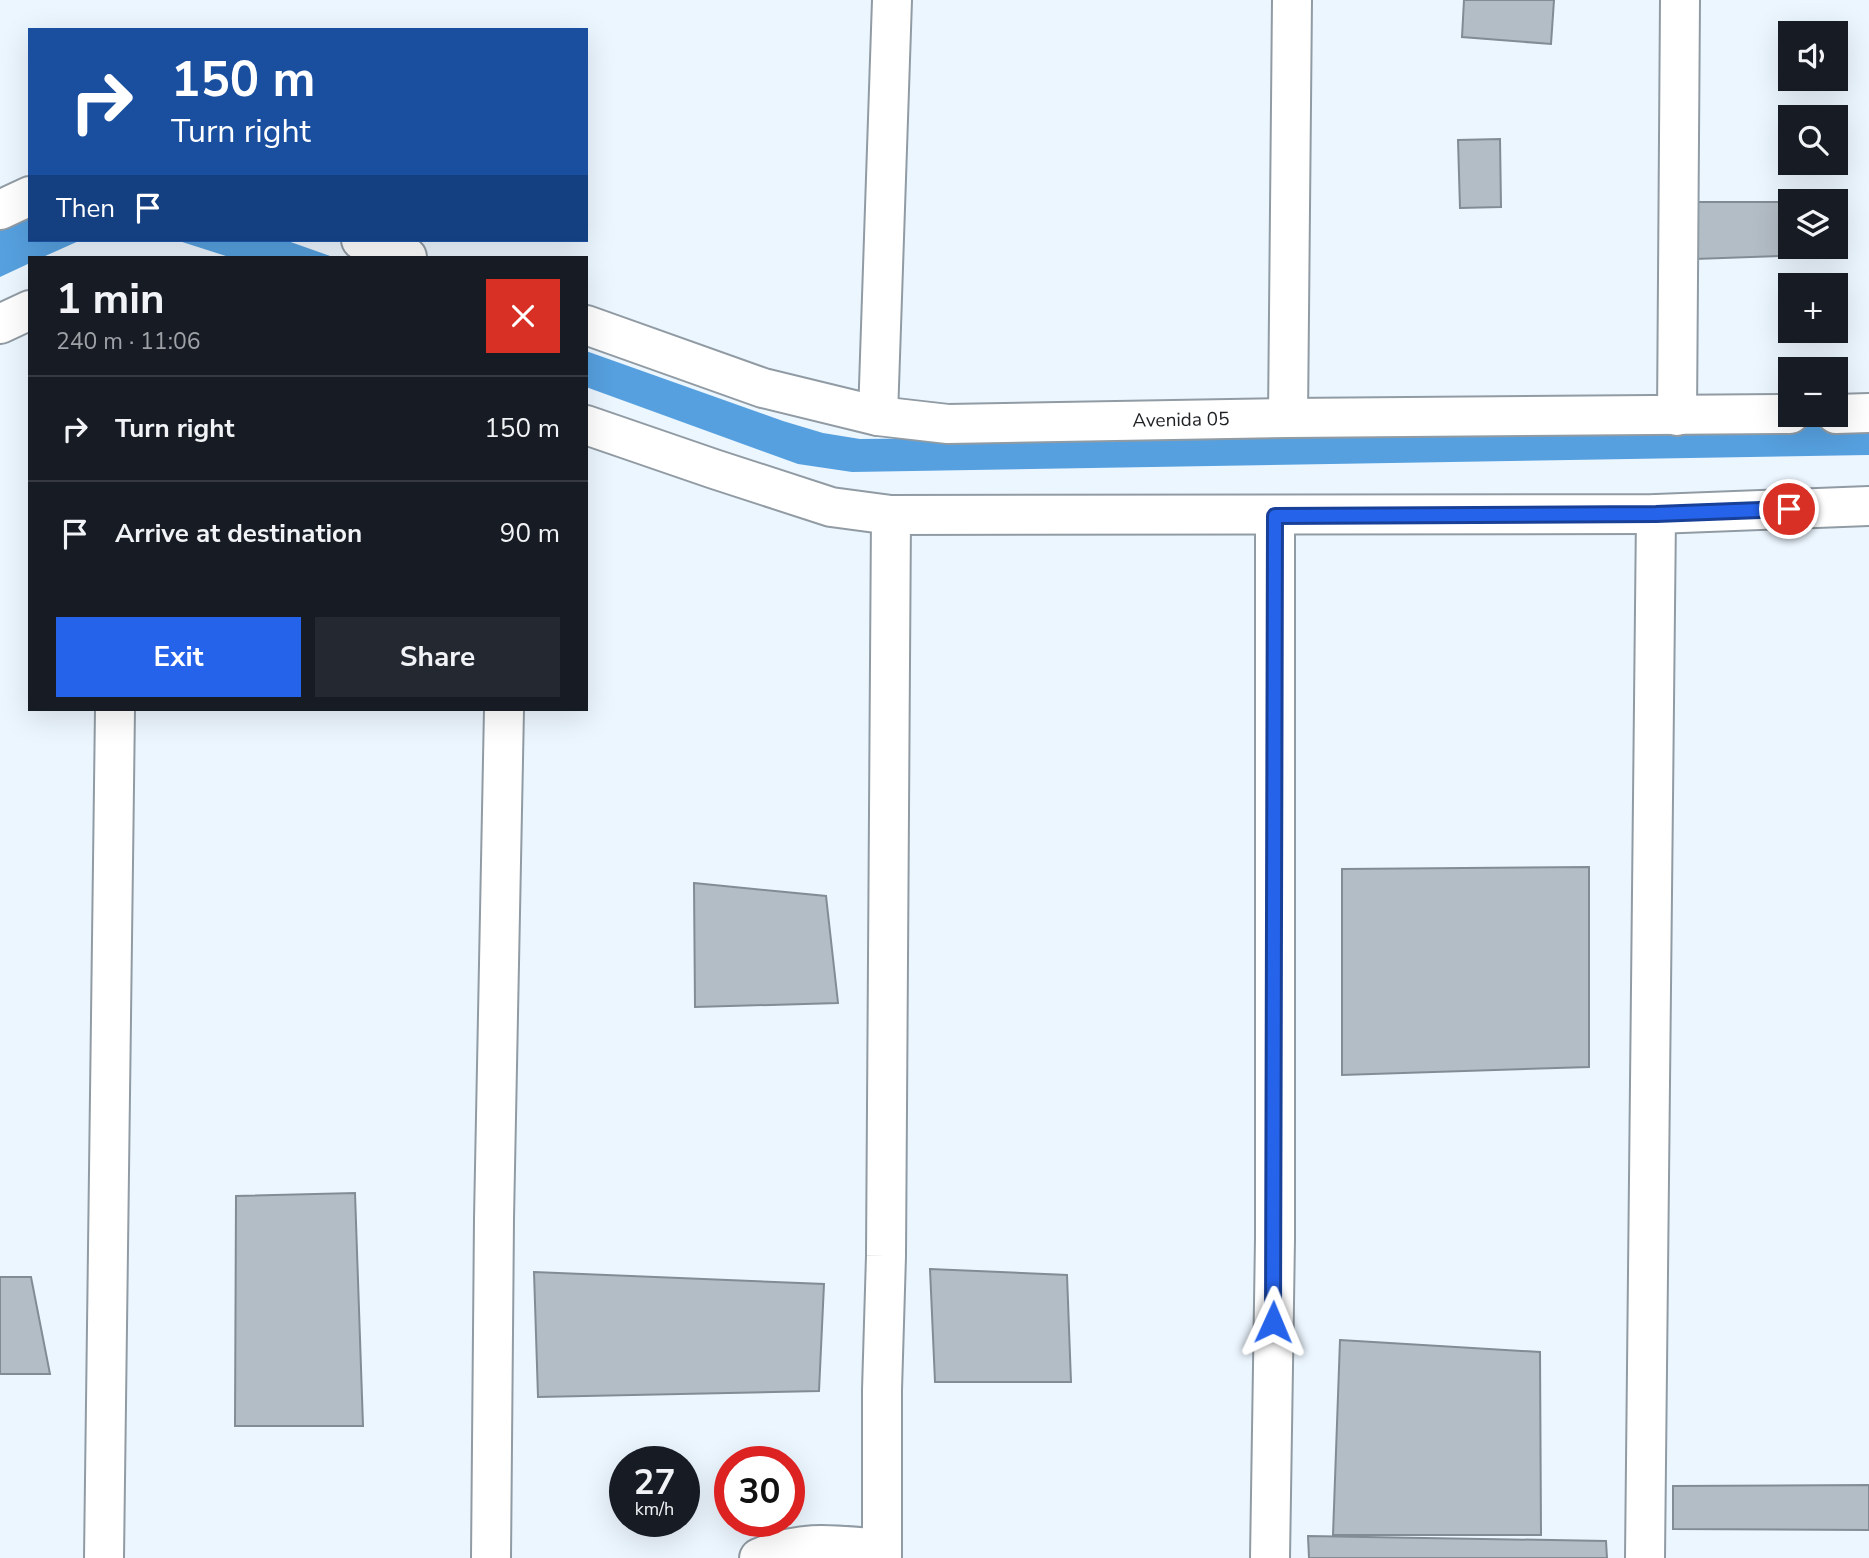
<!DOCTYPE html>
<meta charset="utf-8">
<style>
:root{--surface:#171b24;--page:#242831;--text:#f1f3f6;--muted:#9ea1a6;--line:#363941;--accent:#2563eb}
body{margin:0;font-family:"Nunito Sans",sans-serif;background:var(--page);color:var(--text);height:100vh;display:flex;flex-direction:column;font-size:26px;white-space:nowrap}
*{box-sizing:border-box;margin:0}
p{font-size:23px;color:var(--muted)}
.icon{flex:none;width:38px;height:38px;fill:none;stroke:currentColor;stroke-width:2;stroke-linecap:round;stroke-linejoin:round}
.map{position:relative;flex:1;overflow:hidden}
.sheet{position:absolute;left:28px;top:256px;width:560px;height:455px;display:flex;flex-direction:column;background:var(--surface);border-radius:0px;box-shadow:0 7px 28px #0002}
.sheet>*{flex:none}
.guide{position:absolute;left:28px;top:28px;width:560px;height:214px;border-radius:0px;box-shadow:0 7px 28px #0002;background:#1a4fa0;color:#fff;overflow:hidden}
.buttons{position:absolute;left:1778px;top:21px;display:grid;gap:14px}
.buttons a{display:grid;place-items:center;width:70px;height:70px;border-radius:0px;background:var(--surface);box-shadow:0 7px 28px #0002;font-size:35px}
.speed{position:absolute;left:609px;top:1446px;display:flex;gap:14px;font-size:35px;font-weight:700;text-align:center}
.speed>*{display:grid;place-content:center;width:91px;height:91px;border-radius:50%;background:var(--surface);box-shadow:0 7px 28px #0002;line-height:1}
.speed small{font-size:18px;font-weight:400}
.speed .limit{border:10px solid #d22;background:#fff;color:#111}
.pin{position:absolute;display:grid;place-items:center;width:60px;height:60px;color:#fff;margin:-30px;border:4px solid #fff;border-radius:50%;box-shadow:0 2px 7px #0007}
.me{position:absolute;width:77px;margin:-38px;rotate:1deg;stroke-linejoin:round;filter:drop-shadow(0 0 5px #0008)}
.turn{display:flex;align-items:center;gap:24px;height:147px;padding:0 28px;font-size:32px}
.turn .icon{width:91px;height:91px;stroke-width:2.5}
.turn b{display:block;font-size:49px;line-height:60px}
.then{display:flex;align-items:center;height:66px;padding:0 28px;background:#0003;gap:14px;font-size:26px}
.round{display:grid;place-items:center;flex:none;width:74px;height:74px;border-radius:0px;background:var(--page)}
.head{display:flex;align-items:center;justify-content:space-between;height:119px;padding:0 28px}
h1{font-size:42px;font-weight:700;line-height:52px}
.button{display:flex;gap:14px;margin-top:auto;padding:14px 28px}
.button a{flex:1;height:80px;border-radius:0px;background:var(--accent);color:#fff;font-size:28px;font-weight:700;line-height:80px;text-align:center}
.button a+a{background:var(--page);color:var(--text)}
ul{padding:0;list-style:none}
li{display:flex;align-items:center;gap:21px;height:105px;padding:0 28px;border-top:2px solid var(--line)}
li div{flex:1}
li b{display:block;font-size:26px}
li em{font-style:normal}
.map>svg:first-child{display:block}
.water{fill:#56a0df}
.building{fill:#b3bdc5;stroke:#828c94;stroke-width:2}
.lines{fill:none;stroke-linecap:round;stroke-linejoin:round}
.street-casing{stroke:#919ba3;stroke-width:42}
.secondary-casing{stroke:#919ba3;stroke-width:42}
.street{stroke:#fff;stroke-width:38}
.secondary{stroke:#fff;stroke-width:38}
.route-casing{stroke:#184099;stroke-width:18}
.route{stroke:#2563eb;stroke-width:12}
.labels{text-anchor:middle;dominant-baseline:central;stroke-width:7;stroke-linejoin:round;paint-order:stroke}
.street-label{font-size:19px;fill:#1e2124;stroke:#fff}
</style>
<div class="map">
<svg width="1869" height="1558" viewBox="0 0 1869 1558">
<rect width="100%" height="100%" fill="#ecf6ff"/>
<path class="water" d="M 30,215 L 30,240 L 81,240 L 43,257 L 30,257 L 30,263 L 0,277 L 0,229 Z
M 176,240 L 285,240 L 333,257 L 229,257 Z
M 586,351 L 783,421 L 823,433 L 860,439 L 1581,431 L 1869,424 L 1869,455 L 852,472 L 798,464 L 586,387 Z"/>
<path class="building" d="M 1464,0 L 1554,0 L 1551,44 L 1462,37 Z
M 1500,139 L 1501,207 L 1460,208 L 1458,140 Z
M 1694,202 L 1790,202 L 1790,247 L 1807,247 L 1807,255 L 1695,259 Z
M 1589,867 L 1589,1067 L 1342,1075 L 1342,869 Z
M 694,883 L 826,896 L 838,1003 L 695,1007 Z
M 355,1193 L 363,1426 L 235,1426 L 236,1196 Z
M 930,1269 L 1067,1275 L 1071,1382 L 935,1382 Z
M 534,1272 L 824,1284 L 819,1391 L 538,1397 Z
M 0,1277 L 31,1277 L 50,1374 L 0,1374 Z
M 1340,1340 L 1540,1352 L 1541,1535 L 1333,1535 Z
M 1869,1485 L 1869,1530 L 1673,1529 L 1673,1486 Z
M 1308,1536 L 1606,1541 L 1607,1558 L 1309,1558 Z"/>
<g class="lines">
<g class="street-casing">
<path id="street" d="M 878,416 L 892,0
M 1677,416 L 1680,0
M 1288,418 L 1292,0
M 104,1558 L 115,709
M 491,1558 L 494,1219 L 504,709
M 759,1558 C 805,1539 834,1545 882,1549
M 882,1558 L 882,1390 L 886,1256 L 891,515
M 1270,1558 L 1275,1239 L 1275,516
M 1645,1558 L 1656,514"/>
</g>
<g class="secondary-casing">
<path id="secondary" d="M 0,210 L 30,196
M 361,240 L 407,257
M 0,324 L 30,310
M 586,325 L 763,388 L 878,416 L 948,424 L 1288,418 L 1790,414
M 1836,414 L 1869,413
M 586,425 L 714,469 L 831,507 L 891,515 L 1656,514 L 1869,506"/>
</g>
<use href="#street" class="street"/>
<use href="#secondary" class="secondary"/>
</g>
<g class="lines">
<g class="route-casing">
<path id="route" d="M 1273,1322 L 1275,516 L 1656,514 L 1789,509"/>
</g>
<use href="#route" class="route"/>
</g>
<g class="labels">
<g class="street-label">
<text transform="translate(1181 420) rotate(-1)">Avenida 05</text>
</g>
</g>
</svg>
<div class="buttons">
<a><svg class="icon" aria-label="sound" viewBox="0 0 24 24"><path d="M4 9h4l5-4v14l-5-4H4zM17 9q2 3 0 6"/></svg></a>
<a><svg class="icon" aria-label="search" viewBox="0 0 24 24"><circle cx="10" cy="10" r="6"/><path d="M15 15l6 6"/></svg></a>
<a><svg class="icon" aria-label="layers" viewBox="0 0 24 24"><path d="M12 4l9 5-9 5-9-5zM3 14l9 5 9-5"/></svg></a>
<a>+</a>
<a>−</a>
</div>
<div class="speed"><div>27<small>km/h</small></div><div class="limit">30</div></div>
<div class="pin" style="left:1789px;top:509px;background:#d93025"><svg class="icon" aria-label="arrive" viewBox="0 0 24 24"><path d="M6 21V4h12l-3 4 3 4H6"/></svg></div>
<svg class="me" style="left:1273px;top:1322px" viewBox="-20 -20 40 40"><path d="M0-17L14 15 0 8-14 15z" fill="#2563eb" stroke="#fff" stroke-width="4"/></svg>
<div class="guide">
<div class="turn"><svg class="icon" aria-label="right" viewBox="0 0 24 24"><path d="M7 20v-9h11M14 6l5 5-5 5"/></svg><div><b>150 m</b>Turn right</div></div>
<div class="then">Then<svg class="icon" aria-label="arrive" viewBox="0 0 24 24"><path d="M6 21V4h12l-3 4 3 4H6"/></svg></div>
</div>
<section class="sheet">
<div class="head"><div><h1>1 min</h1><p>240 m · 11:06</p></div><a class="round" style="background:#d93025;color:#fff"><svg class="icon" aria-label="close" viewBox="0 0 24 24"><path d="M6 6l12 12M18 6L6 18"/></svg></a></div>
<ul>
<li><svg class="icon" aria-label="right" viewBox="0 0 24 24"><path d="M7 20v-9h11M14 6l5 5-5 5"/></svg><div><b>Turn right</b></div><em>150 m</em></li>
<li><svg class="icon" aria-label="arrive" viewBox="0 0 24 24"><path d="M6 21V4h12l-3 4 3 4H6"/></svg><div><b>Arrive at destination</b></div><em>90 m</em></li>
</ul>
<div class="button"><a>Exit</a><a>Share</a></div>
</section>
</div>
